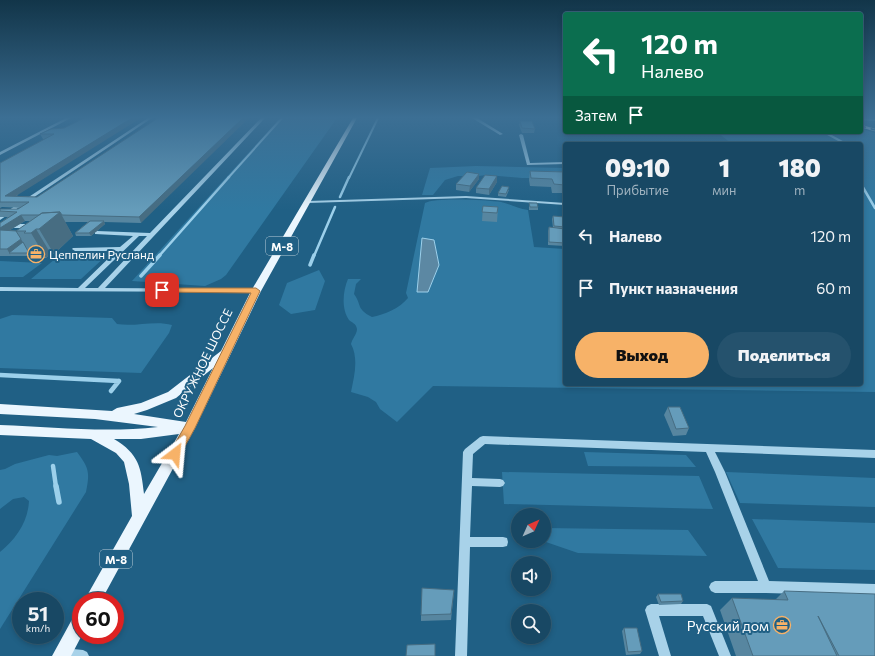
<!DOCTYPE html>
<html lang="ru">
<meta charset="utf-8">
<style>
:root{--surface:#184864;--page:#25526d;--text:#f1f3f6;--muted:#9fb2bf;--line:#366078;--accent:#f7b268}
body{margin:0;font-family:Commissioner,sans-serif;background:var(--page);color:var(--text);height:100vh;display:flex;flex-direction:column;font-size:15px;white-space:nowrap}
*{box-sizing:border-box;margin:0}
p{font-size:13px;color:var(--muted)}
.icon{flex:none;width:22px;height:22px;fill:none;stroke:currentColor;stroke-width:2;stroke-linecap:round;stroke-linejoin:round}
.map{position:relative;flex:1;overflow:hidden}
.details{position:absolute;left:563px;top:142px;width:300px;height:244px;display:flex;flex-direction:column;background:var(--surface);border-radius:4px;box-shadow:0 2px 6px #0003,0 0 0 1px var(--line)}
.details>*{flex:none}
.top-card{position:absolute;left:563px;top:12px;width:300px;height:122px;border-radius:4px;box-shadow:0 2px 6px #0003,0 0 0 1px var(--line);background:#0b6e4f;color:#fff;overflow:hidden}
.needle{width:26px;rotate:45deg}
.buttons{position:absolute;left:511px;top:508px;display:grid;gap:8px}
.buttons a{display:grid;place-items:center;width:40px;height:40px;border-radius:50%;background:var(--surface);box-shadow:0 2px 6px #0003,0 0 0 1px var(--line);font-size:20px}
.speed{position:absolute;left:12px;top:592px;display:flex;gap:8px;font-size:20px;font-weight:700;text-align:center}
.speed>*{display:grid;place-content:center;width:52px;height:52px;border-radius:50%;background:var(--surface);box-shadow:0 2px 6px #0003,0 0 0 1px var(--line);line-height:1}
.speed small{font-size:10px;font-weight:400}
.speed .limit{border:6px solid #d22;background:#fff;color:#111}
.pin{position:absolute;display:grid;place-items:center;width:34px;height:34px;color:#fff;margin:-17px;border-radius:8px;box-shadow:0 2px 6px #0006}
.me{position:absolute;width:44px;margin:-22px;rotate:29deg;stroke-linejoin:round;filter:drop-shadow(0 0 3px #0008)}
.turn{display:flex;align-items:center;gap:14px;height:84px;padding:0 12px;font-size:18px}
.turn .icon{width:52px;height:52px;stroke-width:2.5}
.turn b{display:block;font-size:28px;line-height:34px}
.then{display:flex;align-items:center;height:38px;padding:0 12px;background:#0003;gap:8px;font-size:15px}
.eta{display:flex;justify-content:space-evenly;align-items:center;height:68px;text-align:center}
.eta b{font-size:24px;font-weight:800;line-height:28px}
.primary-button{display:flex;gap:8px;margin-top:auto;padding:8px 12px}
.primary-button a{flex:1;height:46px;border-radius:24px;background:var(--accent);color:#111;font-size:16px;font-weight:800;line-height:46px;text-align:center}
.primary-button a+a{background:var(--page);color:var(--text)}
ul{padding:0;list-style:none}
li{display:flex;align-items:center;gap:12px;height:52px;padding:0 12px}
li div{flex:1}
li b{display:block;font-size:15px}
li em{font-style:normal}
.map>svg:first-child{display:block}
.green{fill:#3079a1}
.water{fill:#5c88a3;stroke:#9cd0eb}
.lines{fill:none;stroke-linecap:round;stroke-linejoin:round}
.stream-far4{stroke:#9cd0eb;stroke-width:2}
.stream-far3{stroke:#9cd0eb;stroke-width:2.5}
.stream-far2{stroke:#9cd0eb;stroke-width:3.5}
.stream-far1{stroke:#9cd0eb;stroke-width:4.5}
.stream{stroke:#9cd0eb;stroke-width:5.5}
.minor{fill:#a8d2e9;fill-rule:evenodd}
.major{fill:#ebf6fe;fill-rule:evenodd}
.rail-casing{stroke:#fff;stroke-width:2.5}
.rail{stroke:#206085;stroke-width:1.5;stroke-dasharray:5;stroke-linecap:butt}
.wall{fill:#5786a0;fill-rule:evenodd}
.shaded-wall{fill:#476d82}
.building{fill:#659cba;stroke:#476d82}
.route{fill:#f7b268;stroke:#a17444}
.labels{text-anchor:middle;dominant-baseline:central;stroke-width:4;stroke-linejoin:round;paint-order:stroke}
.shield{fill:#206085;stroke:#bccfda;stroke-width:1}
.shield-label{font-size:11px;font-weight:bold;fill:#fff}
.poi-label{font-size:12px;fill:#fff;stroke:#206085;text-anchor:start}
.street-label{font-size:12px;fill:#fff;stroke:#206085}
.near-poi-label{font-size:14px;fill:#fff;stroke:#206085;text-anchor:end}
</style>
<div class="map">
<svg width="875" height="656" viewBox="0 0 875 656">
<rect width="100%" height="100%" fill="#206085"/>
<path class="green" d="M 280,118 L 337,118 L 226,275 L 221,279 L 205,286 L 132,281 Z
M 861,129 L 875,133 L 875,392 L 433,386 L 397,422 L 380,409 L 376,402 L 368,397 L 351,392 C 354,377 359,359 351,344 C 352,339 357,334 357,329 C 356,323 352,323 349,320 C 341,309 343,290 348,279 L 361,279 L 356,284 L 354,294 C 362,305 356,309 372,317 C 384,315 400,308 408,298 L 406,293 L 425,203 C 435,197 488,200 501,202 C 510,204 518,209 528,210 L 534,247 L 565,249 L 565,384 L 861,384 L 861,144 L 732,144 L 717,132 L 861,132 Z
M 476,166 L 565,168 L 565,178 L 522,178 L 487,175 L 478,176 L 458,176 L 445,180 L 433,195 L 422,195 L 430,168 Z
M 61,254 L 107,255 L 81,279 L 31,279 Z
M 0,261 L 42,263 L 23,277 L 0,277 Z
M 319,270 L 325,281 L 315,310 L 291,314 L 279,305 L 287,283 Z
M 12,315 L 112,318 L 117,324 C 135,327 155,320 172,325 L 169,333 L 141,373 L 0,368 L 0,319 Z
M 77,452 C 89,468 90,472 86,492 L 0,629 L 0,552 C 16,539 28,522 29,501 L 24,497 L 13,499 L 0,509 L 0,470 L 5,469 L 15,464 L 49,455 L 57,456 Z
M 584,452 L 686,455 L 696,467 L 588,466 Z
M 502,472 L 699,476 L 713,509 L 504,504 Z
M 726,472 L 875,478 L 875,507 L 740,503 Z
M 752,519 L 875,523 L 875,570 L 778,568 Z
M 544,528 L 688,530 L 707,556 L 578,553 L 543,541 L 544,541 Z"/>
<path class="water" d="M 422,238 L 434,240 L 439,265 L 428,292 L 417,292 Z"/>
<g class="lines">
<path class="stream-far4" d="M 861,119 L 875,120
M 824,132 L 846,144
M 228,178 L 282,118
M 349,178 L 378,118"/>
<path class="stream-far3" d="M 861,184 L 875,208
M 340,197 L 349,177
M 159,256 L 229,177
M 314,256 L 335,207"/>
<path class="stream-far2" d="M 310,265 L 314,255
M 141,276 L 160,255"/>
<path class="stream-far1" d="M 0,375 L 119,381
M 111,391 L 119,381
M 53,466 L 56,487"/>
<path class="stream" d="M 56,486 L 59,502"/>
<path class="minor" d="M 66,118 L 71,118 L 0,155 L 0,152 Z
M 148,118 L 152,118 L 0,220 L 0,216 Z
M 261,118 L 265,118 L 105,288 L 256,289 L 259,291 L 258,292 L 0,291 L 0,287 L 78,288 L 116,251 L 75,251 L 72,249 L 73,248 L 120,247 L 133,236 L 95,234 L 95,232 L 97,231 L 150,233 ZM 139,236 L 147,236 L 98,288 L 85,288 Z
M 472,118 L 477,118 L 503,134 L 500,135 Z
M 521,134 L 523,135 L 530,163 L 565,162 L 565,164 L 527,165 L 519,135 Z
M 466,196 L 565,203 L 565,205 L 466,198 L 308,203 L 306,202 L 308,201 Z
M 0,224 L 32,224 L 35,226 L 32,228 L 0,228 Z
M 483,436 L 875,450 L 875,458 L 715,452 L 725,472 L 769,581 L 875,584 L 875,596 L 766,593 L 715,593 L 711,591 L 709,587 L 711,583 L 715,581 L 758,581 L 715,472 L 706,452 L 485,444 L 473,454 L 472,478 L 500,479 L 503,480 L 505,483 L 503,486 L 500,487 L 472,486 L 470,537 L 503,537 L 507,538 L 508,542 L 507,546 L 503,547 L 470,547 L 467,656 L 455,656 L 463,452 L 465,449 L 480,437 Z
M 651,604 L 707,604 L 711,606 L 731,656 L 719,656 L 703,616 L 659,616 L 671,656 L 659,656 L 645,610 L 647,606 Z
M 63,648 L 83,650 L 87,652 L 89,656 L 58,656 L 57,654 L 59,650 Z"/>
<path class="major" d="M 353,118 L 357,118 L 261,291 L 195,428 L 101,601 L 84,601 L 132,516 L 129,484 L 124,462 L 116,453 L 91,439 L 0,435 L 0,425 C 52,427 106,433 158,427 L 95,419 L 0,414 L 0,404 L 112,411 L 117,408 L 141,403 L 168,392 L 221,351 L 251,291 ZM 213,368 L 186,422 L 134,414 L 147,410 L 176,398 ZM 179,434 L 144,494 C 141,467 139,454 114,439 L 141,439 Z
M 81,611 L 81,635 L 82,635 L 71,656 L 52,656 L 75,614 Z"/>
<g class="rail-casing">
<path id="rail" d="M 861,126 L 875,130"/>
</g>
<use href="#rail" class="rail"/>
</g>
<path class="wall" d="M 158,118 L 141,223 L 104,222 L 105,224 L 91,236 L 76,236 L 75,233 L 88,222 L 65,222 L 73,236 L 54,254 L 51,254 L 46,258 L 39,258 L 38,256 L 0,256 L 0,223 L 8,217 L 0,217 L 0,209 L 18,209 L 21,208 L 2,207 L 0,208 L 0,163 L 45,139 L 43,139 L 40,134 L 64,128 L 17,196 L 37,197 ZM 25,221 L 30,221 L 17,231 L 10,230 Z
M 520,121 L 535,129 L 534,133 L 522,133 L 519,125 Z
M 530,171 L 565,172 L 565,193 L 552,193 L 551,187 L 530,186 L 529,180 Z
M 479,174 L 479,179 L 469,192 L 456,190 L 456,184 Z
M 497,176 L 497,182 L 489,195 L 476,193 L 476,188 Z
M 509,190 L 506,197 L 498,196 L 498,193 Z
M 529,203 L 538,207 L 538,210 L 529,210 Z
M 483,206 L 498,207 L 497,222 L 482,221 Z
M 553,216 L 565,217 L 565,246 L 548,245 L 548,231 L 549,227 L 553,228 L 552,219 Z
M 668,407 L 689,428 L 686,435 L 673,436 L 664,415 Z
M 454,590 L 451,620 L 421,621 L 421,615 Z
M 784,591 L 875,656 L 736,656 L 720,610 L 732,598 L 775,600 Z
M 658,594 L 683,601 L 681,604 L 659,605 L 656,597 Z
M 624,628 L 642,651 L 640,654 L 626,655 L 622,631 Z"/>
<path class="shaded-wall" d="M 132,118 L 141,118 L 8,201 L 5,196 Z
M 243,118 L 249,118 L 141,223 L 139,217 Z
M 479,174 L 479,179 L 469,192 L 470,186 Z
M 497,176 L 497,182 L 489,195 L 489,189 Z
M 60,212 L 73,236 L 54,254 L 39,229 Z
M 21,215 L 25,221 L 0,236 L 0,228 Z
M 104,221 L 105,224 L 91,236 L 89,233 Z
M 36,229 L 51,254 L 46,258 L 31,233 Z
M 21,239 L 25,246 L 9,253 L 11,256 L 7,249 Z"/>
<path class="building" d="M 84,118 L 132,118 L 5,196 L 37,197 L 158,118 L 243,118 L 139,217 L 62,215 L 60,212 L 42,213 L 39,215 L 21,215 L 0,228 L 0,223 L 17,212 L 0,211 L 0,209 L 18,209 L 29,202 L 0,202 L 0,163 L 54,134 L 40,134 L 51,129 L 64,128 Z
M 520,121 L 532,121 L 535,129 L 522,128 Z
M 530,171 L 565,172 L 565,185 L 554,184 L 552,179 L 531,178 Z
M 467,172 L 479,174 L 470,186 L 456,184 Z
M 485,175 L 497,176 L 489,189 L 476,188 Z
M 502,186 L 509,187 L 506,194 L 498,193 Z
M 529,203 L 537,203 L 538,207 L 530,207 Z
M 483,206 L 498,207 L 497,213 L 482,212 Z
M 60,212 L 39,229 L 36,229 L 31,233 L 24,233 L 26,231 L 16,231 L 42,213 Z
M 553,216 L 565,217 L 565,227 L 554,226 Z
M 90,221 L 104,221 L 89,233 L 75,233 Z
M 549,227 L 565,229 L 565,243 L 549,242 Z
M 0,230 L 17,231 L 16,231 L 21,239 L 7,249 L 0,249 Z
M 23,242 L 29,253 L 9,253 Z
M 668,407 L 680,407 L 689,428 L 676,429 Z
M 422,588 L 454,590 L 451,614 L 421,615 Z
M 784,591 L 875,594 L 875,656 L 839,656 L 818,616 L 837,656 L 753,656 L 732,598 L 788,600 Z
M 658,594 L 681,594 L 683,601 L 661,602 Z
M 624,628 L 637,628 L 642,651 L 628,652 Z
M 435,644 L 435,656 L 406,656 L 407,645 Z"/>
<linearGradient id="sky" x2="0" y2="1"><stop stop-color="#123549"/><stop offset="0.56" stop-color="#3c6f94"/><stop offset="1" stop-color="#3c6f94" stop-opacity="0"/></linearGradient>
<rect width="875" height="210" fill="url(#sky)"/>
<path class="route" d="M 162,288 L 256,288 L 260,291 L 195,428 L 179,457 L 175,458 L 171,457 L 169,454 L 185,426 L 251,293 L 159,292 L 158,290 L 159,289 Z"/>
<defs>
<g id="office-ring" transform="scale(0.9)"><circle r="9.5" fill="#206085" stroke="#f7b268" stroke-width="1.5"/><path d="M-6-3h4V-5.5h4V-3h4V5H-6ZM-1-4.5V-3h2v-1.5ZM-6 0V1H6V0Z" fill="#f7b268"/></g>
</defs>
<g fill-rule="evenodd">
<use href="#office-ring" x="36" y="254"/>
<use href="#office-ring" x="782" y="625"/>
</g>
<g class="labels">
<g class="shield">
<rect x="266" y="237" width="32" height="18" rx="3"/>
<rect x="100" y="550" width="32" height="18" rx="3"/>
</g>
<g class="shield-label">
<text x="282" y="246">М-8</text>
<text x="116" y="559">М-8</text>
</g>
<g class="poi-label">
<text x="49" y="254">Цеппелин Русланд</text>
</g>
<g class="street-label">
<text transform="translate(202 363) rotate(-64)">ОКРУЖНОЕ ШОССЕ</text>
</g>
<g class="near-poi-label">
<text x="769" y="625">Русский дом</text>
</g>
</g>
</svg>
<div class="buttons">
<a><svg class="needle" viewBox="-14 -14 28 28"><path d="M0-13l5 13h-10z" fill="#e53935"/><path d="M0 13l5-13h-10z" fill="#9fb2bf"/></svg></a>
<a><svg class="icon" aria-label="sound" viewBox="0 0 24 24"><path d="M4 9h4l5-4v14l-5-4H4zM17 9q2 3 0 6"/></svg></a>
<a><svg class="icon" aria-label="search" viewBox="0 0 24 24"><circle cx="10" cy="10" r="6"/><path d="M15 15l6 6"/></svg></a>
</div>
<div class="speed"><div>51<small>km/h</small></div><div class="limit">60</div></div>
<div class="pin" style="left:162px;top:290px;background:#d93025"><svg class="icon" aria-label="arrive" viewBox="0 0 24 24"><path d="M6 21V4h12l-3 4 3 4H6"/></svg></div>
<svg class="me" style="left:175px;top:454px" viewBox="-20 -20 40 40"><path d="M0-17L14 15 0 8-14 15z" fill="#f7b268" stroke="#fff" stroke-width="4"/></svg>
<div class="top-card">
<div class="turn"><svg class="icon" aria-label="left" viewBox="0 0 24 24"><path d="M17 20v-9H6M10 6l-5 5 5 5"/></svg><div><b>120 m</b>Налево</div></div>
<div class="then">Затем<svg class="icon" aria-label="arrive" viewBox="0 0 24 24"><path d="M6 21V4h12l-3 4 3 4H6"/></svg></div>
</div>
<section class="details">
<div class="eta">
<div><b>09:10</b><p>Прибытие</p></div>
<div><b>1</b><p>мин</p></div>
<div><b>180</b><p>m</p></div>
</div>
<ul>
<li><svg class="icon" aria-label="left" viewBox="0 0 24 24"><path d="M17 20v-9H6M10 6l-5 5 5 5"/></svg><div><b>Налево</b></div><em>120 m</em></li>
<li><svg class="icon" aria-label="arrive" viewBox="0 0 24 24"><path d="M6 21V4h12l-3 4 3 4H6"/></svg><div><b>Пункт назначения</b></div><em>60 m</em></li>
</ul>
<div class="primary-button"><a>Выход</a><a>Поделиться</a></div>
</section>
</div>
